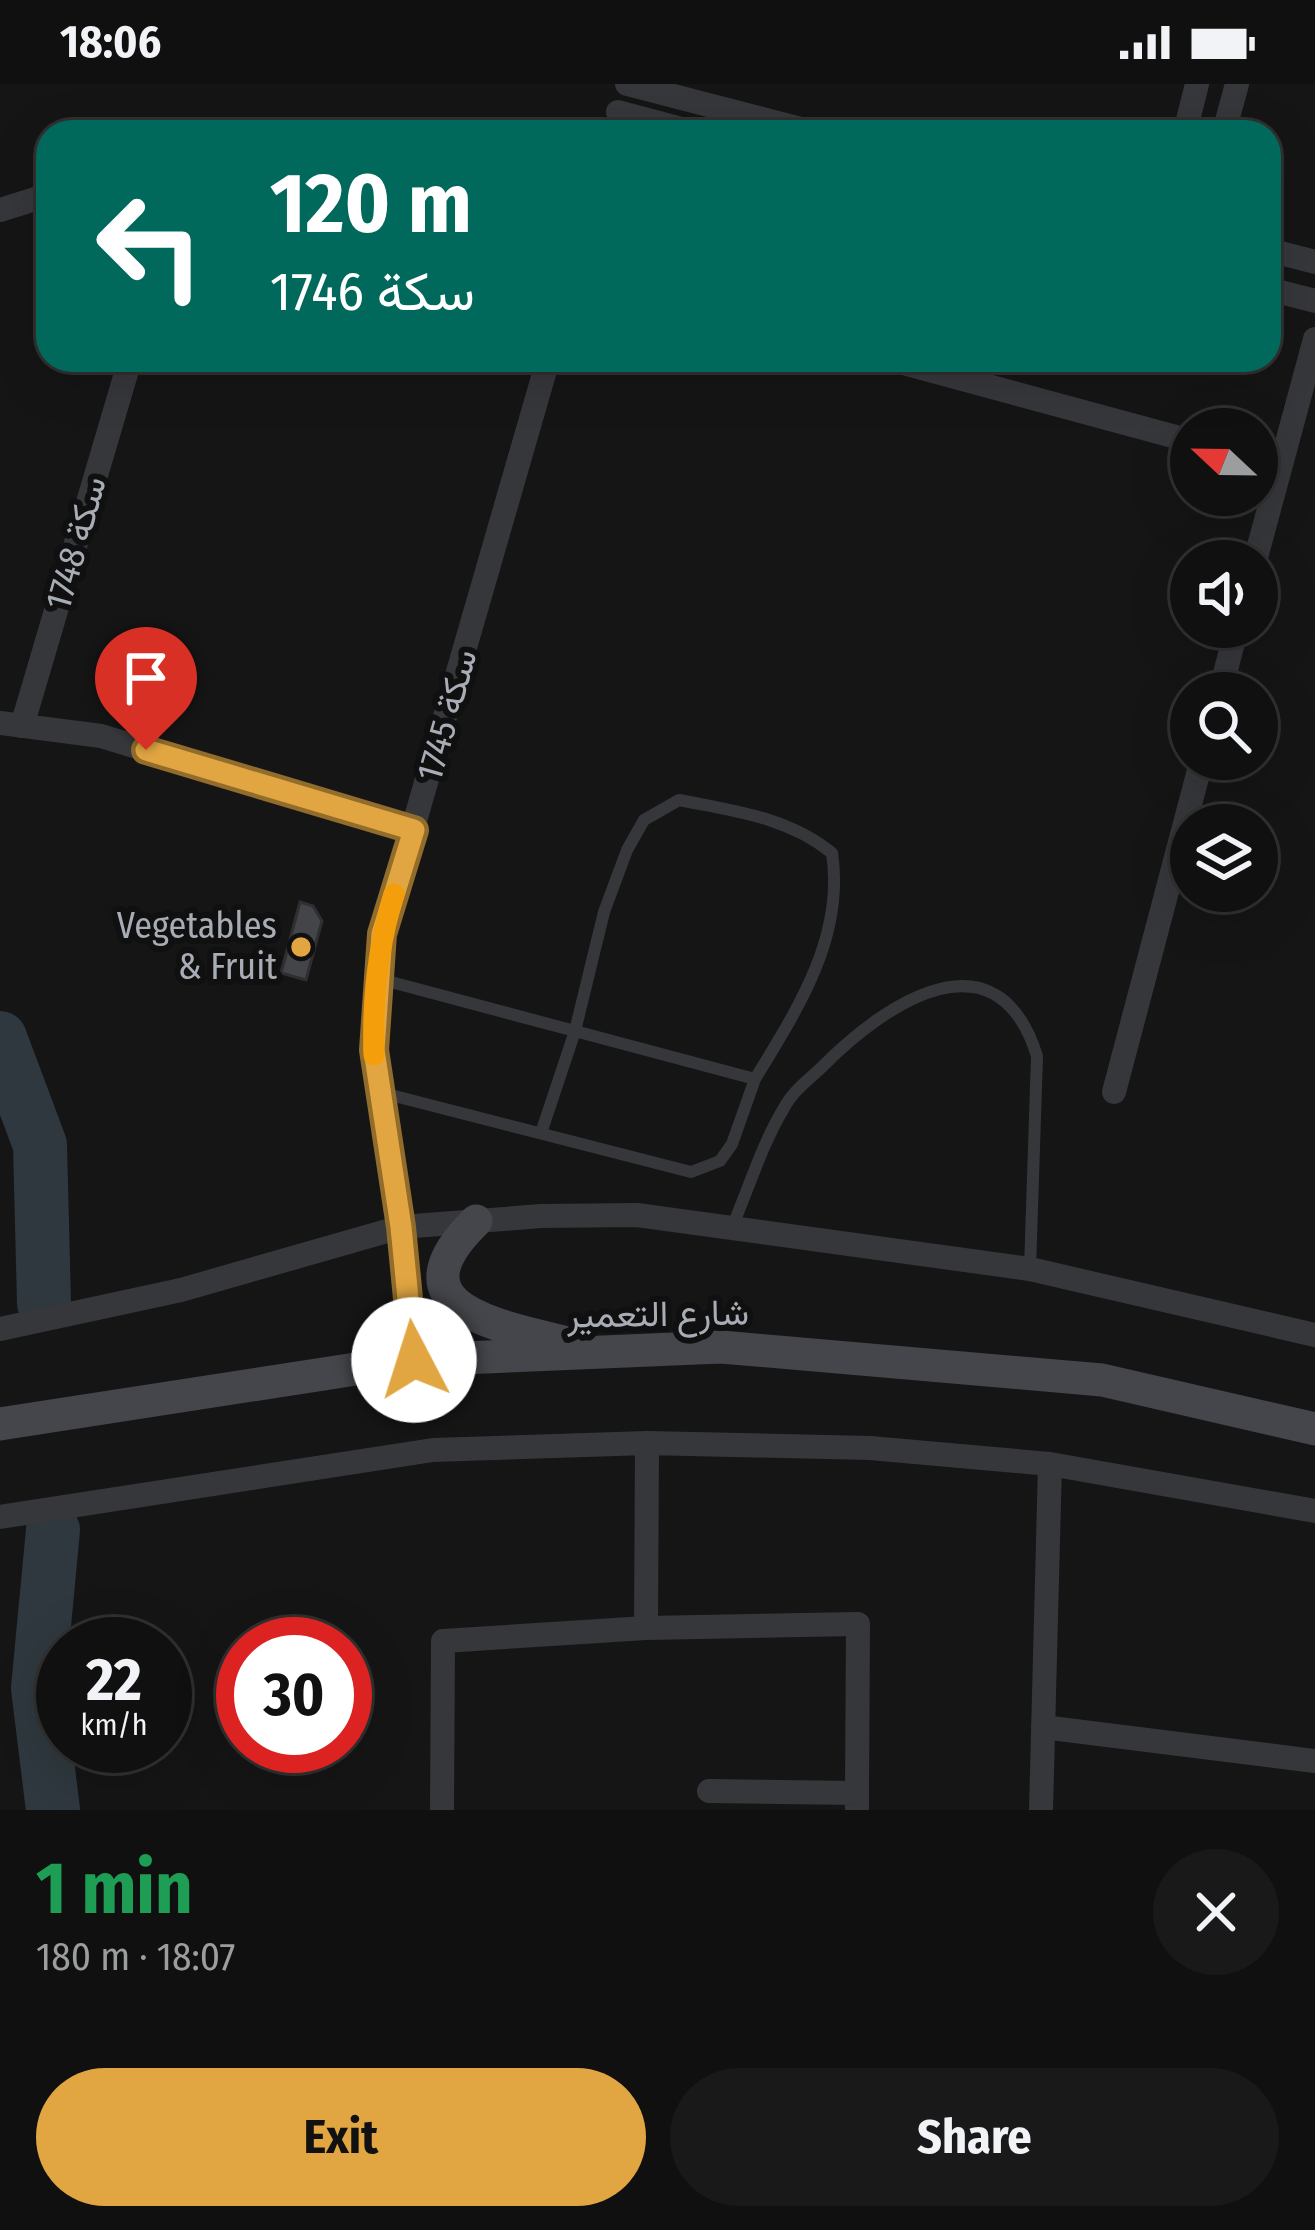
<!DOCTYPE html>
<meta charset="utf-8">
<style>
:root{--surface:#101010;--page:#191919;--text:#f1f3f6;--muted:#9c9d9f;--line:#303030;--accent:#e1a642}
body{margin:0;font-family:"Fira Sans Condensed",Vazirmatn,sans-serif;background:var(--page);color:var(--text);height:100vh;display:flex;flex-direction:column;font-size:45px;white-space:nowrap}
*{box-sizing:border-box;margin:0}
p{font-size:39px;color:var(--muted)}
.icon{flex:none;width:66px;height:66px;fill:none;stroke:currentColor;stroke-width:2;stroke-linecap:round;stroke-linejoin:round}
.map{position:relative;height:1726px;overflow:hidden}
.details{display:flex;flex-direction:column;background:var(--surface);flex:1}
.details>*{flex:none}
.guide{position:absolute;left:36px;top:36px;width:1245px;height:252px;border-radius:36px;box-shadow:0 12px 48px #0002,0 0 0 3px var(--line);background:#00695c;color:#fff;overflow:hidden}
.needle{width:78px;rotate:292deg}
.buttons{position:absolute;left:1170px;top:324px;display:grid;gap:24px}
.buttons a{display:grid;place-items:center;width:108px;height:108px;border-radius:50%;background:var(--surface);box-shadow:0 12px 48px #0002,0 0 0 3px var(--line);font-size:60px}
.speed{position:absolute;left:36px;top:1533px;display:flex;gap:24px;font-size:60px;font-weight:700;text-align:center}
.speed>*{display:grid;place-content:center;width:156px;height:156px;border-radius:50%;background:var(--surface);box-shadow:0 12px 48px #0002,0 0 0 3px var(--line);line-height:1}
.speed small{font-size:30px;font-weight:400}
.speed .limit{border:18px solid #d22;background:#fff;color:#111}
.pin{position:absolute;display:grid;place-items:center;width:102px;height:102px;color:#fff;margin:-123px -51px;border-radius:50% 50% 50% 0;rotate:-45deg;box-shadow:0 0 12px #0007}
.pin .icon{rotate:45deg}
.me{position:absolute;width:132px;margin:-66px;rotate:355deg;stroke-linejoin:round;filter:drop-shadow(0 0 9px #0008)}
.turn{display:flex;align-items:center;gap:42px;height:252px;padding:0 36px;font-size:54px}
.turn .icon{width:156px;height:156px;stroke-width:2.5}
.turn b{display:block;font-size:84px;line-height:102px}
.round{display:grid;place-items:center;flex:none;width:126px;height:126px;border-radius:63px;background:var(--page)}
.head{display:flex;align-items:center;justify-content:space-between;height:204px;padding:0 36px}
h1{font-size:72px;font-weight:700;line-height:90px;color:#1e9e55}
.action{display:flex;gap:24px;margin-top:auto;padding:24px 36px}
.action a{flex:1;height:138px;border-radius:72px;background:var(--accent);color:#111;font-size:48px;font-weight:700;line-height:138px;text-align:center}
.action a+a{background:var(--page);color:var(--text)}
.status{display:flex;justify-content:space-between;align-items:center;height:84px;padding:0 60px;background:var(--surface);direction:ltr}
.status svg{height:33px;fill:currentColor}
.map>svg:first-child{display:block}
.lines{fill:none;stroke-linecap:round;stroke-linejoin:round}
.river{stroke:#2f383e;stroke-width:54}
.building{fill:#444549;stroke:#2f2f32;stroke-width:3}
.service{stroke:#36373b;stroke-width:12}
.minor{stroke:#36373b;stroke-width:24}
.secondary{stroke:#44464b;stroke-width:33}
.route-casing{stroke:#926c2b;stroke-width:30}
.route{stroke:#e1a642;stroke-width:21}
.slow{stroke:#f59e0b;stroke-width:21}
.poi-dot{fill:#e1a642;stroke:#101011;stroke-width:4.5}
.labels{text-anchor:middle;dominant-baseline:central;stroke-width:12;stroke-linejoin:round;paint-order:stroke}
.street-label{font-size:36px;fill:#a8acb5;stroke:#101011}
.poi-label{font-size:36px;fill:#a8acb5;stroke:#101011;text-anchor:end}
</style>
<div class="status"><b>18:06</b><svg viewBox="0 0 49 12"><path d="M0 12V9h3v3zM5 12V6h3v6zM10 12V3h3v9zM15 12V0h3v12zM26 1h20v11H26zM47 4h2v5h-2z"/></svg></div>
<div class="map">
<svg width="1315" height="1726" viewBox="0 0 1315 1726">
<rect width="100%" height="100%" fill="#151516"/>
<g class="lines">
<path class="river" d="M 0,954 L 40,1061 L 44,1219
M 53,1446 L 38,1604 L 53,1726"/>
</g>
<path class="building" d="M 300,818 L 313,822 L 322,837 L 306,896 L 281,889 Z"/>
<g class="lines">
<path class="service" d="M 376,894 C 502,928 629,961 755,995 C 797,926 845,853 832,769 C 788,733 734,727 679,716 L 644,736 L 627,766 L 604,828 L 575,947 L 541,1049
M 379,1008 L 691,1088 L 720,1077 L 732,1060 L 755,995
M 732,1143 C 749,1104 762,1060 784,1024 C 792,1008 809,995 822,983 C 885,919 997,844 1037,972 L 1030,1185"/>
<path class="minor" d="M 627,0 L 813,48
M 618,28 L 693,48
M 1185,48 L 1197,0
M 1224,48 L 1237,0
M 0,126 L 48,111
M 1269,166 L 1315,178
M 1269,205 L 1315,217
M 892,276 L 1191,357
M 1257,375 L 1280,381
M 1255,477 L 1315,255
M 1220,609 L 1237,543
M 0,639 L 101,652 L 414,747
M 22,642 L 130,276
M 1114,1008 L 1202,675
M 0,1245 L 181,1206 L 401,1143 L 541,1132 L 637,1131 L 1030,1185 L 1315,1251
M 414,1276 L 401,1143 L 374,966 L 382,851 L 548,276
M 0,1433 L 433,1366 L 647,1359 L 870,1364 L 1050,1380 L 1315,1427
M 646,1544 L 858,1540 L 857,1709
M 1043,1643 L 1315,1677
M 709,1707 L 857,1709 L 857,1724
M 442,1726 L 443,1557 L 646,1544 L 647,1359
M 1041,1726 L 1050,1380"/>
<path class="secondary" d="M 476,1137 C 384,1227 506,1242 570,1260
M 0,1340 L 414,1276 L 721,1263 L 1102,1296 L 1315,1345"/>
</g>
<g class="lines">
<g class="route-casing">
<path id="route" d="M 146,666 L 414,746 L 382,850 L 374,966 L 401,1143 L 414,1276"/>
</g>
<use href="#route" class="route"/>
<path class="slow" d="M 374,971 C 372,916 378,862 394,810"/>
</g>
<circle class="poi-dot" cx="301" cy="863" r="12"/>
<g class="labels">
<g class="street-label">
<text transform="translate(76 459) rotate(-74)">سكة 1748</text>
<text transform="translate(447 631) rotate(-74)">سكة 1745</text>
<text transform="translate(658 1230) rotate(-1)">شارع التعمير</text>
</g>
<g class="poi-label">
<text x="277" y="842">Vegetables<tspan x="277" dy="41">&amp; Fruit</tspan></text>
</g>
</g>
</svg>
<div class="buttons">
<a><svg class="needle" viewBox="-14 -14 28 28"><path d="M0-13l5 13h-10z" fill="#e53935"/><path d="M0 13l5-13h-10z" fill="#9c9d9f"/></svg></a>
<a><svg class="icon" aria-label="sound" viewBox="0 0 24 24"><path d="M4 9h4l5-4v14l-5-4H4zM17 9q2 3 0 6"/></svg></a>
<a><svg class="icon" aria-label="search" viewBox="0 0 24 24"><circle cx="10" cy="10" r="6"/><path d="M15 15l6 6"/></svg></a>
<a><svg class="icon" aria-label="layers" viewBox="0 0 24 24"><path d="M12 4l9 5-9 5-9-5zM3 14l9 5 9-5"/></svg></a>
</div>
<div class="speed"><div>22<small>km/h</small></div><div class="limit">30</div></div>
<div class="pin" style="left:146px;top:666px;background:#d93025"><svg class="icon" aria-label="arrive" viewBox="0 0 24 24"><path d="M6 21V4h12l-3 4 3 4H6"/></svg></div>
<svg class="me" style="left:414px;top:1276px" viewBox="-20 -20 40 40"><circle r="19" fill="#fff"/><path d="M0-13L10 11 0 6-10 11z" fill="#e1a642"/></svg>
<div class="guide">
<div class="turn"><svg class="icon" aria-label="left" viewBox="0 0 24 24"><path d="M17 20v-9H6M10 6l-5 5 5 5"/></svg><div><b>120 m</b>سكة 1746</div></div>
</div>
</div>
<section class="details">
<div class="head"><div><h1>1 min</h1><p>180 m · 18:07</p></div><a class="round"><svg class="icon" aria-label="close" viewBox="0 0 24 24"><path d="M6 6l12 12M18 6L6 18"/></svg></a></div>
<div class="action"><a>Exit</a><a>Share</a></div>
</section>
